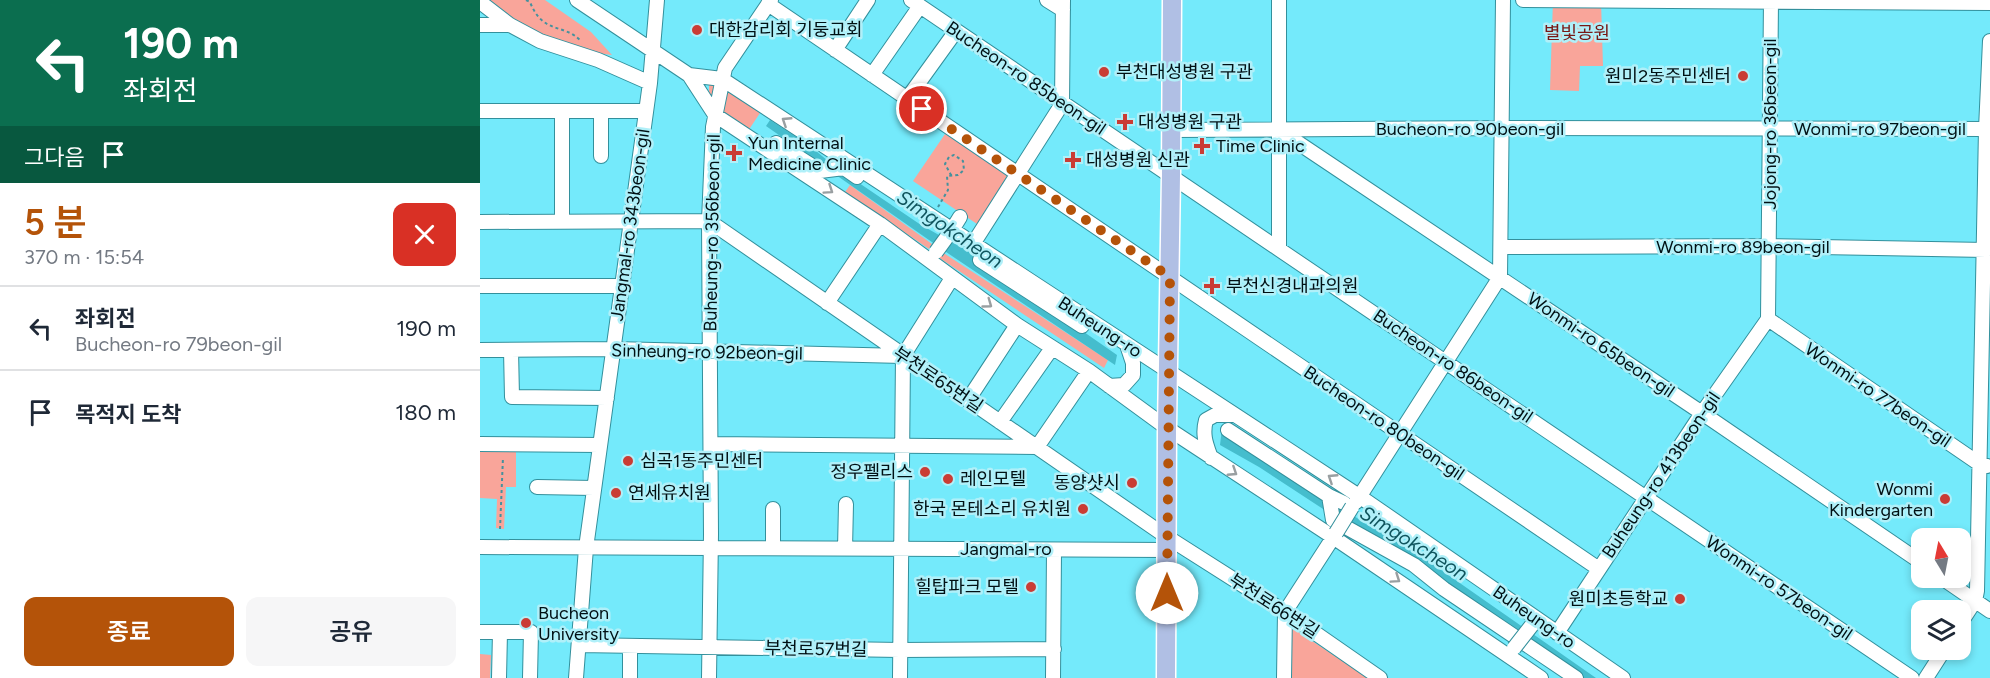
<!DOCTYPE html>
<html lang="ko">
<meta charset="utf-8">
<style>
:root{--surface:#fff;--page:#f6f6f7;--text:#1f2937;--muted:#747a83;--line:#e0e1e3;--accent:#b45309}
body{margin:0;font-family:Figtree,"Noto Sans KR",sans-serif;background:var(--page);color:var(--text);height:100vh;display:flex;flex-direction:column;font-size:22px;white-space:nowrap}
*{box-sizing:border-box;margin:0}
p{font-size:20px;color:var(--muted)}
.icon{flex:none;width:33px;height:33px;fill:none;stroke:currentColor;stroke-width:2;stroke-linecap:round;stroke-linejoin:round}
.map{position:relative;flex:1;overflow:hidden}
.drawer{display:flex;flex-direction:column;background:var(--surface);width:480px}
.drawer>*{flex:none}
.top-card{background:#0b6e4f;color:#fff;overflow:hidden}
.needle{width:39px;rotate:350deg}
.fabs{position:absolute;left:1431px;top:528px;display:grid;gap:12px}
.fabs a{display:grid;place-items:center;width:60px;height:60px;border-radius:12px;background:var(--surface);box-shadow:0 3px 9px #0003;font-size:30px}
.pin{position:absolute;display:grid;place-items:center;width:51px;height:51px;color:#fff;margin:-26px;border:3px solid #fff;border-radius:50%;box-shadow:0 2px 6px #0007}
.me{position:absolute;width:66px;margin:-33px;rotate:0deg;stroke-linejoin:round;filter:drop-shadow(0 0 4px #0008)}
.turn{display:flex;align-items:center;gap:21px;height:126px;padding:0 24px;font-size:27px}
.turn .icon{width:78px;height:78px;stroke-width:2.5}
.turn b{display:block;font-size:42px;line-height:51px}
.then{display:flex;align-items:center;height:57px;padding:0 24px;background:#0003;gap:12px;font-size:22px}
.round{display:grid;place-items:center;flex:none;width:63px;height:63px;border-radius:12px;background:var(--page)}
.overview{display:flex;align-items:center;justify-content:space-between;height:102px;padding:0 24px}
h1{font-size:36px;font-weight:600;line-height:45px;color:var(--accent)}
.primary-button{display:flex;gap:12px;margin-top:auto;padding:12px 24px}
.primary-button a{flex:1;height:69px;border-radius:12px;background:var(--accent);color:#fff;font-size:24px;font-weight:600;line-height:69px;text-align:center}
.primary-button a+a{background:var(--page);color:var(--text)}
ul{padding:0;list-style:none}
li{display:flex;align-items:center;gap:18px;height:84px;padding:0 24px;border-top:2px solid var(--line)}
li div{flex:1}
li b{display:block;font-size:22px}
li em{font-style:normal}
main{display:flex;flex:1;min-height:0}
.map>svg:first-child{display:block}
.green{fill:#f9a59a}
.water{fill:#45bdcd}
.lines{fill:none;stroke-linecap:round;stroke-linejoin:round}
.minor-casing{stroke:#33909c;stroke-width:16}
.major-casing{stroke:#fff;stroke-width:21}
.path{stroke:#45919d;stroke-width:2;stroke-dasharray:3 3;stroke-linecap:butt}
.minor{stroke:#fff;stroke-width:14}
.major{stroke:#b0bfe4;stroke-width:18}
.minor-bridge-casing{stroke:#33909c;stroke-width:16;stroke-linecap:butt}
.minor-bridge{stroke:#fff;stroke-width:14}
.oneway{stroke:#999fa1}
.route{stroke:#b45309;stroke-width:10;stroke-dasharray:0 18}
.poi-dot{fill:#ca3c34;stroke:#b0f0f9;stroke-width:2}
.labels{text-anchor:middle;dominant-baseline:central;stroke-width:5;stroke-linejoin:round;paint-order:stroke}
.poi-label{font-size:18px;fill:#001014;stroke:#b0f0f9;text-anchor:start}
.park-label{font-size:18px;fill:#781815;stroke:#b0f0f9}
.street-label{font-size:18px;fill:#001014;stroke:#b0f0f9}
.water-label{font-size:20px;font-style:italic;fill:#10555e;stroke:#b0f0f9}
</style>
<main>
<section class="drawer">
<div class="top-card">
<div class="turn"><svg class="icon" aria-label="left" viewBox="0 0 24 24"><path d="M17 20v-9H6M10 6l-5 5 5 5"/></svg><div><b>190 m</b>좌회전</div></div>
<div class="then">그다음<svg class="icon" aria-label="arrive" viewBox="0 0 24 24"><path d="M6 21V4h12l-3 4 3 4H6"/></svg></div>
</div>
<div class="overview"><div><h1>5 분</h1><p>370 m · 15:54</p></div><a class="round" style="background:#d93025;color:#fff"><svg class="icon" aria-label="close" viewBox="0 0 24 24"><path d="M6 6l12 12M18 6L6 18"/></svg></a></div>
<ul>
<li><svg class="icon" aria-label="left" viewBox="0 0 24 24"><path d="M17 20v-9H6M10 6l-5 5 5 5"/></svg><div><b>좌회전</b><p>Bucheon-ro 79beon-gil</p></div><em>190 m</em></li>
<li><svg class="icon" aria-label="arrive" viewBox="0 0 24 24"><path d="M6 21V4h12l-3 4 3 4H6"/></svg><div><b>목적지 도착</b></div><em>180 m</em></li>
</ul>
<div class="primary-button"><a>종료</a><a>공유</a></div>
</section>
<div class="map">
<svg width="1510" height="678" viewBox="0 0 1510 678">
<rect width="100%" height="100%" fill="#74eafb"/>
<path class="green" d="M 4,0 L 65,0 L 111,32 L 132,55 L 109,52 L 65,39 Z
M 1073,0 L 1121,1 L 1123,66 L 1100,66 L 1099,91 L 1070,90 Z
M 229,80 L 284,107 L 266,134 L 229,105 Z
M 465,134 L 530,175 L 497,224 L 433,181 Z
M 370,185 L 452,244 L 449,249 L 365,192 Z
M 462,252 L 628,360 L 624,368 L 458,257 Z
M 0,451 L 36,451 L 36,487 L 26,487 L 24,529 L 16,528 L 17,499 L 0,498 Z
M 811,627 L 888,678 L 810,678 Z
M 0,654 L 11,655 L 10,678 L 0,678 Z"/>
<path class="water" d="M 290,120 L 330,146 L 354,166 L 441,225 L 486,250 L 637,355 L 635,365 L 469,254 L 286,126 Z
M 742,429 L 846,496 L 884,523 L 931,549 L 1116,678 L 1101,678 L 779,467 L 740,445 Z"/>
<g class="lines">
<g class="minor-casing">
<path id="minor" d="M 97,0 L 209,75 L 235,115 L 400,224 L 537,325 L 609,371 L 687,428 L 853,537 L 1061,678
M 431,0 L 1432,678
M 567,0 L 583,10
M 1043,0 L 1510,3
M 0,2 L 30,25 L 60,41 L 118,60 L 170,83
M 288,4 L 1119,569
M 0,25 L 30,25
M 355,50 L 388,0
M 209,75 L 242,79 L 879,496 L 1143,678
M 392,75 L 440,6
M 427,99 L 476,31
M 0,111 L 166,111
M 82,111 L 82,222
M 121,111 L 121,156
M 691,130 L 1021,128 L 1510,129
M 799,130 L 1222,413 L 1442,563
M 296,143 L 340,171 L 364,168 L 377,177
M 229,221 L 687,537 L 805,612 L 900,678
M 0,222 L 229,221
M 472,230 L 480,217
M 493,244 L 582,104 L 583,0
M 1021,247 L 1289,246 L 1506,250
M 799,248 L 799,0
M 500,260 L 602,326
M 0,286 L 142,286
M 347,303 L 400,224
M 1288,319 L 1291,0
M 1288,319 L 1501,465 L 1507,466
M 0,350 L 134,349 L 423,356
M 31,350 L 32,397 L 127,398
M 629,386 L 644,385 L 653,375 L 653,363 L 647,345
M 488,400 L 537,325
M 520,422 L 572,348
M 748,430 L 849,496 L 864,503
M 0,444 L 120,445
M 231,444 L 557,447 L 609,371
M 731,458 C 726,444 722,435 726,420 L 735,415 L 754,415
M 57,487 L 114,488
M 849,496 L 853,520 L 934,565 L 964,589 L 1096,678
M 876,502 L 1020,277 L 1023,0
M 0,547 L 687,550
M 293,548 L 293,509
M 365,549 L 366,504
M 1462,578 L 1510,611
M 1480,624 L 1495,601 L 1497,591 L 1506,129 L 1510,41
M 0,632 L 51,632 L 50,678
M 1077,633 L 1222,413 L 1288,319
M 99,645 L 420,650 L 574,649
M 19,678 L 20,632
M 96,678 L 106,548 L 170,83 L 177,0
M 150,678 L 150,646
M 229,678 L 231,534 L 229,221 L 233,127 L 245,68 L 291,0
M 420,678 L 423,356 L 472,278
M 573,678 L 574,550
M 804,678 L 805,612 L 856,533
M 1446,678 L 1464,650"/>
</g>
<g class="major-casing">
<path id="major" d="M 686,678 L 687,428 L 691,175 L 692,0"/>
</g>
<path class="path" d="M 46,0 L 50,2 C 63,35 84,23 101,41
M 458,207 L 468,190 L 467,176 L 478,175 L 484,170 L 483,161 L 474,155 L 469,157 L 465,164 L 471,175
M 20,529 L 23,457"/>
<use href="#minor" class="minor"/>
<use href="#major" class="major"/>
<g class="minor-bridge-casing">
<path id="minor-bridge" d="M 456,252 L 472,230
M 856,533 L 872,507
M 1034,648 L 1052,625"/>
</g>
<use href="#minor-bridge" class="minor-bridge"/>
</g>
<defs><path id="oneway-chevron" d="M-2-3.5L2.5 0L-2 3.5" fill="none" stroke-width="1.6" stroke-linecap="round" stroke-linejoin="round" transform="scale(1.5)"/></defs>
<g class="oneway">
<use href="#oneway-chevron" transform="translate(306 121) rotate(-147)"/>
<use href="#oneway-chevron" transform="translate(349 190) rotate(34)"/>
<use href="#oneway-chevron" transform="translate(508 304) rotate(36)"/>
<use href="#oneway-chevron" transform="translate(753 472) rotate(33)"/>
<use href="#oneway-chevron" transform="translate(852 478) rotate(-147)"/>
<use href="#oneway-chevron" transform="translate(916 579) rotate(34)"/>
</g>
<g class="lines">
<path class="route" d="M 442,109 L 690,277 L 687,593"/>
</g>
<g class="poi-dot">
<circle cx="217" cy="30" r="6"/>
<circle cx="624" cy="72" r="6"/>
<circle cx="1263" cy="76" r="6"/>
<path d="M642 113h6v6h6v6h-6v6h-6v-6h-6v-6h6z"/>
<path d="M719 137h6v6h6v6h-6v6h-6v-6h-6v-6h6z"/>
<path d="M251 144h6v6h6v6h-6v6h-6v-6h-6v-6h6z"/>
<path d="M590 151h6v6h6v6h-6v6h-6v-6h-6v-6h6z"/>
<path d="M729 277h6v6h6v6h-6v6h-6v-6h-6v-6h6z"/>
<circle cx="148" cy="461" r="6"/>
<circle cx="445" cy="472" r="6"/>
<circle cx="468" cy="479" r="6"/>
<circle cx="652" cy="483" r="6"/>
<circle cx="136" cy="493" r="6"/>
<circle cx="1465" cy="499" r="6"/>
<circle cx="603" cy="509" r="6"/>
<circle cx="551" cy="587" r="6"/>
<circle cx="1200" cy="599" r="6"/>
<circle cx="46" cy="623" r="6"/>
</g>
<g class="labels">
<g class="poi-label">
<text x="229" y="30">대한감리회 기둥교회</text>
<text x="636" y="72">부천대성병원 구관</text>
<text x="1251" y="76" text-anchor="end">원미2동주민센터</text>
<text x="658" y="122">대성병원 구관</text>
<text x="268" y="143">Yun Internal<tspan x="268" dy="21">Medicine Clinic</tspan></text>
<text x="736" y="146">Time Clinic</text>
<text x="606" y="160">대성병원 신관</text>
<text x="746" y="286">부천신경내과의원</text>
<text x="160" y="461">심곡1동주민센터</text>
<text x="433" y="472" text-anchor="end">정우펠리스</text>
<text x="480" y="479">레인모텔</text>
<text x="640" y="483" text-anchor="end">동양샷시</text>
<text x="1453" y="489" text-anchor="end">Wonmi<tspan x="1453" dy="21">Kindergarten</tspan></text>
<text x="148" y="493">연세유치원</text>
<text x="591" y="509" text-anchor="end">한국 몬테소리 유치원</text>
<text x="539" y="587" text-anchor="end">힐탑파크 모텔</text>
<text x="1188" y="599" text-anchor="end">원미초등학교</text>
<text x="58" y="613">Bucheon<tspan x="58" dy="21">University</tspan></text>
</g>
<g class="park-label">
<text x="1097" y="33">별빛공원</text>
</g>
<g class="street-label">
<text transform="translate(546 78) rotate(34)">Bucheon-ro 85beon-gil</text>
<text transform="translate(1290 124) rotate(-90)">Jojong-ro 36beon-gil</text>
<text x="990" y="129">Bucheon-ro 90beon-gil</text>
<text x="1400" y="129">Wonmi-ro 97beon-gil</text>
<text transform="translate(150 225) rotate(-82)">Jangmal-ro 343beon-gil</text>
<text transform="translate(232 233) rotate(-89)">Buheung-ro 356beon-gil</text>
<text x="1263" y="247">Wonmi-ro 89beon-gil</text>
<text transform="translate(620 327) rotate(33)">Buheung-ro</text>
<text transform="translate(1121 345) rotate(34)">Wonmi-ro 65beon-gil</text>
<text transform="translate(227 352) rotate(1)">Sinheung-ro 92beon-gil</text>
<text transform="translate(973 366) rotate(34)">Bucheon-ro 86beon-gil</text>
<text transform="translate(458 380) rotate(34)">부천로65번길</text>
<text transform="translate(1398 395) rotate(34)">Wonmi-ro 77beon-gil</text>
<text transform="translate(904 423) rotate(34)">Bucheon-ro 80beon-gil</text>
<text transform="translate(1181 475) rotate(-56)">Buheung-ro 413beon-gil</text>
<text x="526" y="549">Jangmal-ro</text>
<text transform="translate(1299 588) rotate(34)">Wonmi-ro 57beon-gil</text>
<text transform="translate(794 606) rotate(33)">부천로66번길</text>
<text transform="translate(1054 617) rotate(35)">Buheung-ro</text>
<text transform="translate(336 649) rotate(1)">부천로57번길</text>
</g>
<g class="water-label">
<text transform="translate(470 229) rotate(34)">Simgokcheon</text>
<text transform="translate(934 543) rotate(32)">Simgokcheon</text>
</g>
</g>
</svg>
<div class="fabs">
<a><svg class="needle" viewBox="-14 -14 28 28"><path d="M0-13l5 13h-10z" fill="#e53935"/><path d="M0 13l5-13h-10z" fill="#747a83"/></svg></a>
<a><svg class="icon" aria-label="layers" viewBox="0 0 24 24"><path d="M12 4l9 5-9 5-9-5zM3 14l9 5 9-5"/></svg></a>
</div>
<div class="pin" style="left:442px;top:109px;background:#d93025"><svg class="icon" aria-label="arrive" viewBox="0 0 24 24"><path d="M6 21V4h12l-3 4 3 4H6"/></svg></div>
<svg class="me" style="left:687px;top:593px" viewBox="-20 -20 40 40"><circle r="19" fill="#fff"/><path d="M0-13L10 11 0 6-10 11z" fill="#b45309"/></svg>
</div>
</main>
